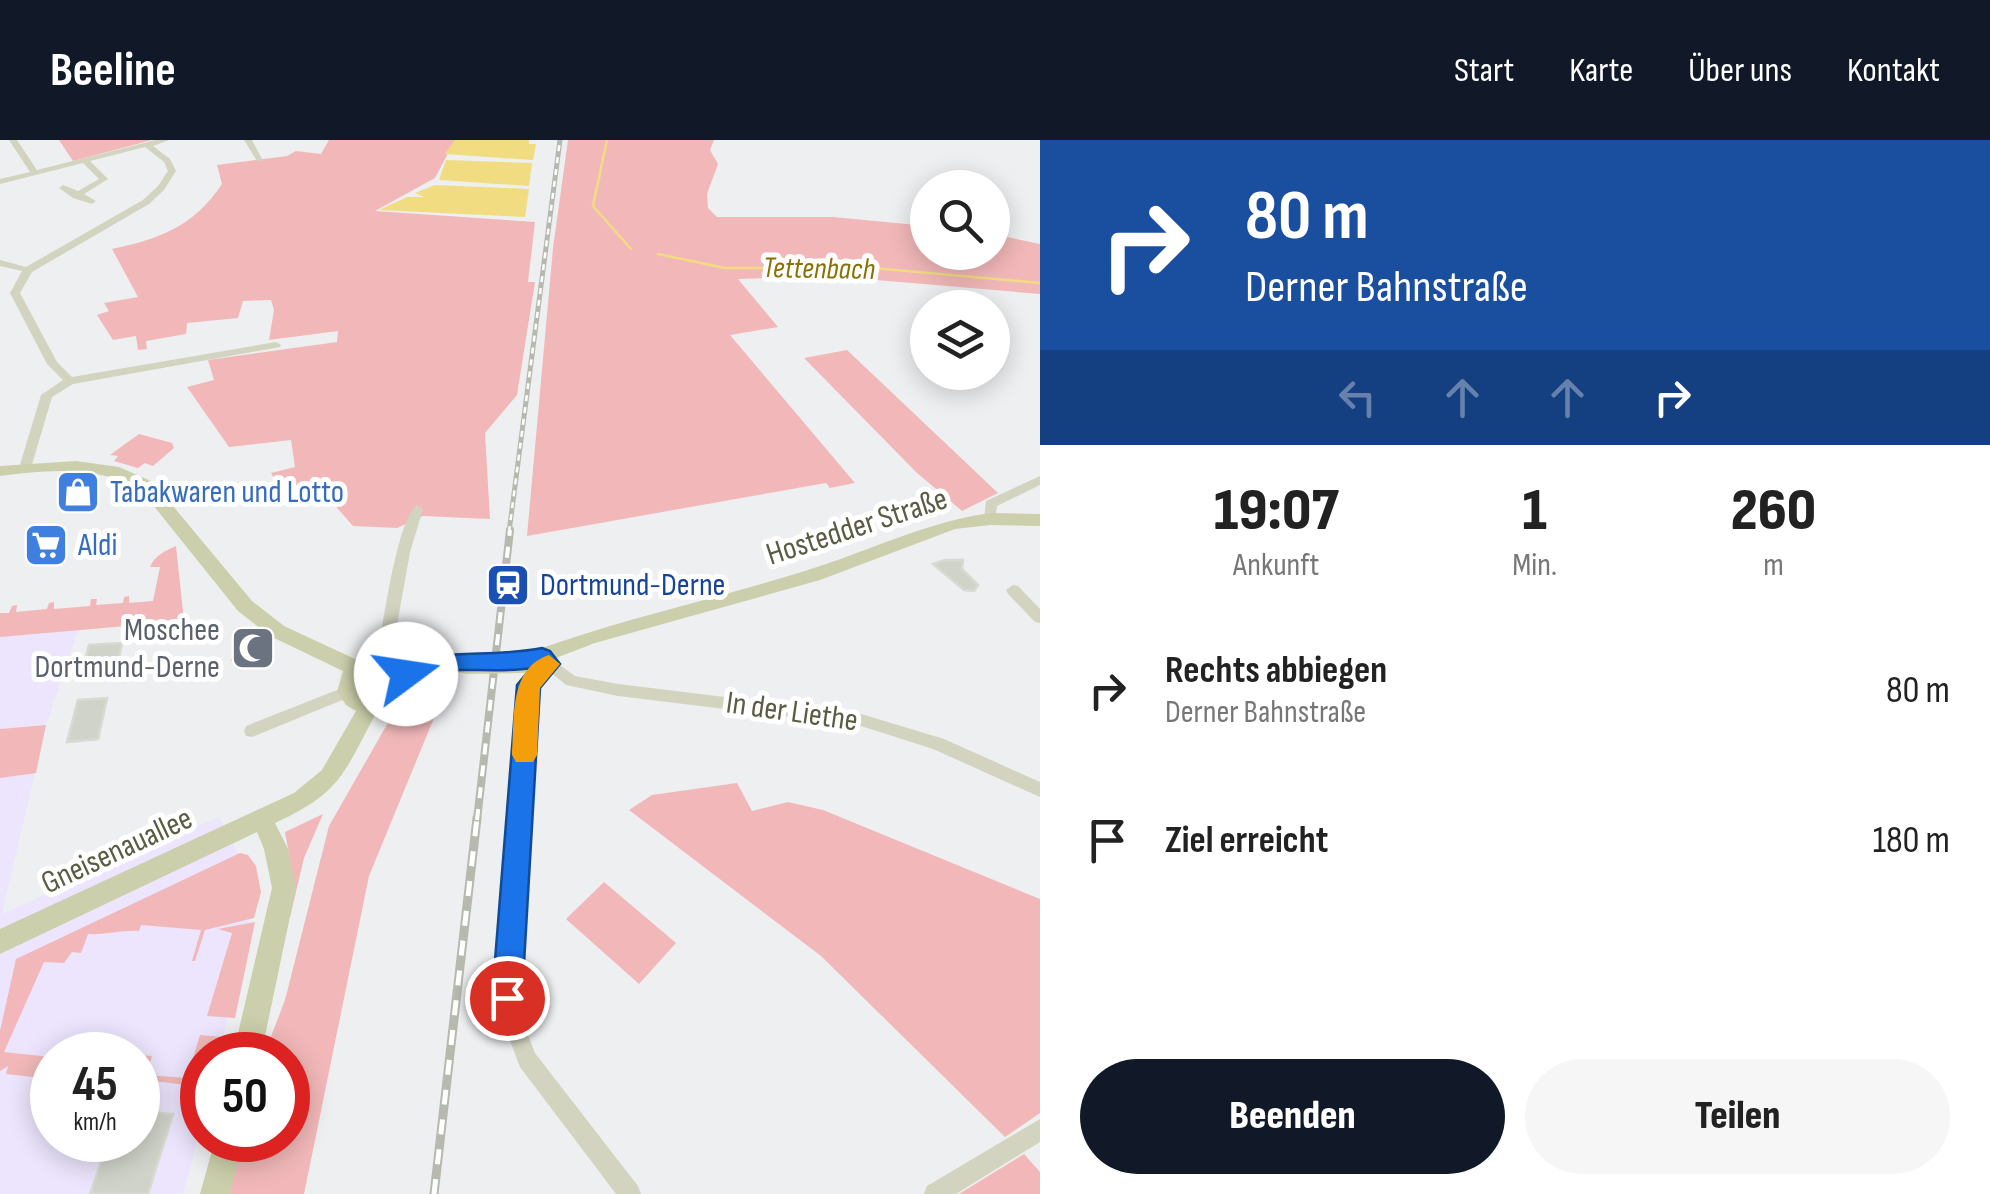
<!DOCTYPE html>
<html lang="de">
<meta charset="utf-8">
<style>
:root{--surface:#fff;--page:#f6f6f6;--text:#222;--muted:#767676;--accent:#111827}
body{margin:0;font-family:"Sofia Sans Condensed",sans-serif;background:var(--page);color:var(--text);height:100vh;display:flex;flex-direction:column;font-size:38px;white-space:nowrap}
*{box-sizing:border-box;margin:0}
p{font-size:32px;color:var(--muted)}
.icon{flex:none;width:55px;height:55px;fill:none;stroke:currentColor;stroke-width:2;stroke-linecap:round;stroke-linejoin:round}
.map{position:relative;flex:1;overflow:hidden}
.side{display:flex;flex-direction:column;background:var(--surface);width:950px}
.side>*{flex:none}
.top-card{background:#1a4fa0;color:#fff;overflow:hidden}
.controls{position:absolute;left:910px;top:30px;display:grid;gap:20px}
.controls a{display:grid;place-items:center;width:100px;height:100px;border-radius:50%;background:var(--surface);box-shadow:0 5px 25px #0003;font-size:50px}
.speed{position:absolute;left:30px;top:892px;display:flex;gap:20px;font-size:50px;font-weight:700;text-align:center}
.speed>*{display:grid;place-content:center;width:130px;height:130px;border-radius:50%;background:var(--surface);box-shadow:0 5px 25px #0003;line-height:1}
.speed small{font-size:25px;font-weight:400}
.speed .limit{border:15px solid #d22;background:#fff;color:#111}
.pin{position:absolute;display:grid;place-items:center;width:85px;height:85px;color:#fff;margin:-42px;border:5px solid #fff;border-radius:50%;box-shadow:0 2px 10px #0007}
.me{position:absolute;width:110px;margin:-55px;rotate:76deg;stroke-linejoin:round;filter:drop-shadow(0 0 8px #0008)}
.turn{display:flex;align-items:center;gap:35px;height:210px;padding:0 40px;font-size:45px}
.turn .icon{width:130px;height:130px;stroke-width:2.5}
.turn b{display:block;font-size:70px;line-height:85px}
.lanes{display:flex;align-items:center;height:95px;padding:0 40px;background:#0003;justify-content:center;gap:50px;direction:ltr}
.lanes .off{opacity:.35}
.eta{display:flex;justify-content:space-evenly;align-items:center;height:170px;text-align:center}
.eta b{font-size:60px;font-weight:800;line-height:70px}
.action{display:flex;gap:20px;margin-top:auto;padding:20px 40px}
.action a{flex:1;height:115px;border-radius:60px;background:var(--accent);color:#fff;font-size:40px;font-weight:800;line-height:115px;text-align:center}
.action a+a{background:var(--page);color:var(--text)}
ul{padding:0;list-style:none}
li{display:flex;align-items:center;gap:30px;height:150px;padding:0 40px}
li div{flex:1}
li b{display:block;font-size:38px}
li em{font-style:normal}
header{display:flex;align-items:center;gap:60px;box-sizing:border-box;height:140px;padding:0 50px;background:var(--accent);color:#fff}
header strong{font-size:48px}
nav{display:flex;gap:55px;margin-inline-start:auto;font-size:35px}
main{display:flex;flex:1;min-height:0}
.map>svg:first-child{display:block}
.commercial{fill:#ece5fd;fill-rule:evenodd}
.green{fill:#f2b8b9}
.water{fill:#f2dc82}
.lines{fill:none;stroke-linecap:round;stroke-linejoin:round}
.stream{stroke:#f2dc82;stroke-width:2.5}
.building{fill:#d0d3c9;stroke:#d7dad1;stroke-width:2.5}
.minor{fill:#d3d4c0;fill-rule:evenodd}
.major{fill:#cccfab;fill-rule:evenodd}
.rail-far2-casing{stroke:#b7b9af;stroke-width:5}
.rail-far1-casing{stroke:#b7b9af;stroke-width:8}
.rail-casing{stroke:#b7b9af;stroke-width:9}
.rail-far2{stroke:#fff;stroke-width:2.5;stroke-dasharray:6;stroke-linecap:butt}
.rail-far1{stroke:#fff;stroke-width:4;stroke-dasharray:11;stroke-linecap:butt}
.rail{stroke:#fff;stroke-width:5;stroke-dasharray:15;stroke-linecap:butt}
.major-bridge{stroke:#cccfab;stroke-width:20}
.route{fill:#1a73e8;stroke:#114b97;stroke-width:2.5}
.slow{fill:#f59e0b}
.labels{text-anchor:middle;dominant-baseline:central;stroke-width:10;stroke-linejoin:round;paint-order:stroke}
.far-water-label{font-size:30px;font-style:italic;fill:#8a7005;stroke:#fff}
.shop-label{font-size:32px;fill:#366cbe;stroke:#fff;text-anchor:start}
.street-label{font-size:32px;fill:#5b5c44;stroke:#fff}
.transit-label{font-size:32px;fill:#164399;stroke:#fff;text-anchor:start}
.worship-label{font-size:32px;fill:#5b616d;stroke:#fff;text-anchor:end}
</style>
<header>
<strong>Beeline</strong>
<nav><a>Start</a><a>Karte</a><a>Über uns</a><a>Kontakt</a></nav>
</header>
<main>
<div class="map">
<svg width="1040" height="1054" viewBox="0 0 1040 1054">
<rect width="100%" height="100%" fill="#edeff1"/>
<path class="commercial" d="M 78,490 L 46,585 L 2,774 L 219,677 L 257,749 L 219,915 L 202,915 L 202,984 L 183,1054 L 0,1054 L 0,497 ZM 52,915 L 138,915 L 138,1000 L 52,1000 Z"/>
<path class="green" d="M 59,0 L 152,0 L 73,21 Z
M 329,0 L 455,0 L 435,38 L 375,71 L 535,82 L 528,142 L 535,142 L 517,255 L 485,293 L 490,379 L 423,376 L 397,388 L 353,386 L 318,346 L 284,355 L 271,333 L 295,327 L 291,300 L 229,307 L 187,247 L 214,240 L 208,220 L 337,202 L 338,191 L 269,200 L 274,170 L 271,160 L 243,161 L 238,178 L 187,183 L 186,194 L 146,201 L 147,209 L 138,210 L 136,196 L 113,200 L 97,175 L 109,171 L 104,163 L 138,157 L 112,109 C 160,99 194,86 222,44 L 217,25 L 287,16 L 296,11 L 321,14 Z
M 568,0 L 714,0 L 710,10 L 718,24 L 707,54 L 708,68 L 717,77 L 833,77 L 927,86 L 928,112 L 992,112 L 993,94 L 1040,104 L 1040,154 L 829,136 L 738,139 L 778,187 L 730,195 L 855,343 L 830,348 L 826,343 L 527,396 L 553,108 Z
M 847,210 L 998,353 L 962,371 L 916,332 L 804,218 Z
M 139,294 L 172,303 L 174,308 L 153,326 L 145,323 L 138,328 L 114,321 L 118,316 L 110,315 Z
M 176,406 L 184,481 L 0,497 L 0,473 L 9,473 L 12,466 L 17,465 L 16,472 L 47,469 L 49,463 L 54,462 L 54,469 L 90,466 L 91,459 L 97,459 L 96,465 L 123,463 L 124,457 L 129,456 L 129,463 L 153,461 L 160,427 L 150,427 C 155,415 165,411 176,406 Z
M 380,527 L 396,536 L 396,547 L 381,558 L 368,558 L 356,548 C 358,533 366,530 380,527 Z
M 411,568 L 436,573 L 369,736 L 304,1054 L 228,1054 L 243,1000 L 288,1000 L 288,915 L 264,915 L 285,860 L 329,686 L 389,581 Z
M 46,585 L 36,633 L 0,638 L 0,589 Z
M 737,643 L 752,671 L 788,662 L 823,670 L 1040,759 L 1040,973 L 1005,997 L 821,816 L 629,670 L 652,655 Z
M 323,674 L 304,718 L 290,777 L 287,776 L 291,725 L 285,692 Z
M 240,713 L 248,715 L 256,726 L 261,752 L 254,778 L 205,790 L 195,821 L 192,821 L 201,790 L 141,785 L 139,791 C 121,790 107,795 88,794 L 81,813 L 72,812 L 64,823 L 44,822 L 4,912 L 50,917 L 47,927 L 52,928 L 52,939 L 6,934 L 8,926 L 0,931 L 0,891 L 16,819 Z
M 604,742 L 676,803 L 639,844 L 566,779 Z
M 255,782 L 235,878 L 207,876 L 232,793 L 218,789 Z
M 200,895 L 231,898 L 231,915 L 202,915 L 202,947 L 138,939 L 138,915 L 152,916 L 146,935 L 187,938 Z
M 1024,1014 L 1040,1032 L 1040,1054 L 959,1054 Z"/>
<path class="water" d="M 455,0 L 529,0 L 529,4 L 536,4 L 533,20 L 445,14 Z
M 446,20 L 532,23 L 529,46 L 439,40 Z
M 435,45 L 529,49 L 525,77 L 379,70 L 407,57 L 424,57 L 415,53 Z"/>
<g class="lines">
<path class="stream" d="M 607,0 L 593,66 L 631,109
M 658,114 L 725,128 L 873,128 L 1040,143"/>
</g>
<path class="building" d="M 945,420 L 963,420 L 962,429 L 978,445 L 974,451 L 964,450 L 933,424 Z
M 255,493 L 270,501 L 243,526 L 232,520 L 246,507 L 240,504 Z
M 122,503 L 115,536 L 81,539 L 89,505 Z
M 107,558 L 98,599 L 67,602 L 78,560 Z
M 138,971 L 173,974 L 148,1054 L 90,1054 L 109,1000 L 138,1000 Z"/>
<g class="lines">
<path class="minor" d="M 9,0 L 17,0 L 37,30 L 156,0 L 169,0 L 153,6 L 170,19 L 176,31 L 164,50 L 149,64 L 32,132 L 20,153 L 57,222 L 72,237 L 276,202 L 281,205 L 280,207 L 73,244 L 52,257 L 31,328 L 29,331 L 21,331 L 19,328 L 41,255 L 63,240 L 47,224 L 10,153 L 22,131 L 0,126 L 0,120 L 26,127 L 143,60 L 158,46 L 168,31 L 164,22 L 145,7 L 90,21 L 108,39 L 84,54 L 96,61 L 92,64 L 73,58 L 59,48 L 63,45 L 78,51 L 99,39 L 83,23 L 0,44 L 0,39 L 30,32 Z
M 244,0 L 252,0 L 263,21 L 257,21 Z
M 1040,336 L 1040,345 L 997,366 L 995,382 L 985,382 L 984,379 L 986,361 Z
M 417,365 L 423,369 L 410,412 L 391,519 L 384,525 L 377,519 C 382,490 397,378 417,365 Z
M 1013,445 L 1018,446 L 1040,469 L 1040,483 L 1035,482 L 1008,454 L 1006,450 Z
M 545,514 L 575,536 L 618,544 L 858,573 L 944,599 L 1040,642 L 1040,657 L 933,609 L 858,585 L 618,556 L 566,545 L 550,532 L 537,547 L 519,872 L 535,913 L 638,1046 L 641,1054 L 616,1054 L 520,927 L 499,872 L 521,545 L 540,524 L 538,520 L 540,516 Z
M 347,546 L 352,548 L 355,552 L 352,556 L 252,597 L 246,596 L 244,591 L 246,586 Z
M 1040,979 L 1040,1002 L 956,1054 L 924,1054 L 927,1046 Z"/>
<path class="major" d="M 76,321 L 119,327 L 153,342 L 252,461 L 284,486 L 355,519 L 384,511 L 407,522 L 467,516 L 474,519 L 477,524 L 474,529 L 467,532 L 415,537 L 412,558 L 399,568 L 375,575 C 343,635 340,653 275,683 L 288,709 L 296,748 L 261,915 L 233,915 L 272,748 L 264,709 L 257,692 L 0,814 L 0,789 L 294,653 L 322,630 L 356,571 L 346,565 L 337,552 L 343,531 L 270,496 L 238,471 L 141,350 C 96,325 49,330 0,336 L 0,326 ZM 382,527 L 395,534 L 395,549 C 382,560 370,562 357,550 L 359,538 L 370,529 Z
M 990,373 L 1040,374 L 1040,386 L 990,385 L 955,389 L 820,440 L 595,503 L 522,531 L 515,528 L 512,523 L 515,518 C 611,481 710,461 808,430 C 869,411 926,382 990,373 Z
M 215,1000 L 243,1000 L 230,1054 L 200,1054 Z"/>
<g class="rail-far2-casing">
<path id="rail-far2" d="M 509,392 L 560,0"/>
</g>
<g class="rail-far1-casing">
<path id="rail-far1" d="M 477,680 L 510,390"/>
</g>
<g class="rail-casing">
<path id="rail" d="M 434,1054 L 477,678"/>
</g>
<use href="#rail-far2" class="rail-far2"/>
<use href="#rail-far1" class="rail-far1"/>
<use href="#rail" class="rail"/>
<path class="major-bridge" d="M 467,524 L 522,523"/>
</g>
<path class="route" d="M 542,508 L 550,511 L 560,524 L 540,548 L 522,858 L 518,868 L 507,872 L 497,868 L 492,858 L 517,545 L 531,528 C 501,534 441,525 419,535 C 415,537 411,541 406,543 L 398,540 L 393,530 L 396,524 C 444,508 494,518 542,508 Z"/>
<path class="slow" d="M 549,515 L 560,524 L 540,548 L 537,615 L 533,622 L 516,622 L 512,615 C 515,581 508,528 549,515 Z"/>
<defs>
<g id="shop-square" transform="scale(2.25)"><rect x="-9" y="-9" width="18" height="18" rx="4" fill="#3f7fe0" stroke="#fff"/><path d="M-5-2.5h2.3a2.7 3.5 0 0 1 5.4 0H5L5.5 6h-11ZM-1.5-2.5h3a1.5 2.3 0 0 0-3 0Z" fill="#fff"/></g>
<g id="supermarket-square" transform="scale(2.25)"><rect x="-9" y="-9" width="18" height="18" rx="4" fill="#3f7fe0" stroke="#fff"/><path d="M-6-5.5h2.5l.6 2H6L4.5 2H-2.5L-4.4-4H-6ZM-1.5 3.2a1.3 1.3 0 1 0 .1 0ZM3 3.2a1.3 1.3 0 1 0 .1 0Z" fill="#fff"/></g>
<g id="station-square" transform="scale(2.25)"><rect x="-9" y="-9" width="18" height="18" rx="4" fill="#1a4fb4" stroke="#fff"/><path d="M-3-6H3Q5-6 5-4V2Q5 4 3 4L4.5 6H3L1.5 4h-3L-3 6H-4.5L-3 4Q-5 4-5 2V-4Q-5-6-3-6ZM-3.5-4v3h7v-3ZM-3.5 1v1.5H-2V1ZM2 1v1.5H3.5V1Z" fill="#fff"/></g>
<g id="mosque-square" transform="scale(2.25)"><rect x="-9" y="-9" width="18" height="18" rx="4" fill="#6b7280" stroke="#fff"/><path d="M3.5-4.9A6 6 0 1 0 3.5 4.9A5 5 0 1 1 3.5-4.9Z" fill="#fff"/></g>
</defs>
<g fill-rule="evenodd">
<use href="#shop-square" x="78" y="352"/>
<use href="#supermarket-square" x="46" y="405"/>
<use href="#station-square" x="508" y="445"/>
<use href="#mosque-square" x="253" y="508"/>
</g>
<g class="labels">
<g class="far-water-label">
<text transform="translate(819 129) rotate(1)">Tettenbach</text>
</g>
<g class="shop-label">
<text x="110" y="352">Tabakwaren und Lotto</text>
<text x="78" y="405">Aldi</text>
</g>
<g class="street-label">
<text transform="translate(857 387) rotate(-18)">Hostedder Straße</text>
<text transform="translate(792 572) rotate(8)">In der Liethe</text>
<text transform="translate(117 711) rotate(-25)">Gneisenauallee</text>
</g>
<g class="transit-label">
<text x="540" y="445">Dortmund-Derne</text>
</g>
<g class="worship-label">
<text x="220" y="490">Moschee<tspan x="220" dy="37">Dortmund-Derne</tspan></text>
</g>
</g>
</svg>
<div class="controls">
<a><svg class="icon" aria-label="search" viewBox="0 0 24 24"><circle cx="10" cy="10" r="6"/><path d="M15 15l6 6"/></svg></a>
<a><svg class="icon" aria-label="layers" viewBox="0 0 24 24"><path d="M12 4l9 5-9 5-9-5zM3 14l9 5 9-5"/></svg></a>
</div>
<div class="speed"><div>45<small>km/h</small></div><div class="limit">50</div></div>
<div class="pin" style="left:507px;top:858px;background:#d93025"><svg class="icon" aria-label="arrive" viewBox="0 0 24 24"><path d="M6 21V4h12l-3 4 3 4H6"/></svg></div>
<svg class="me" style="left:406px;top:534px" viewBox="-20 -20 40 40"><circle r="19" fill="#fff"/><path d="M0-13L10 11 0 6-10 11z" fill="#1a73e8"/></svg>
</div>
<section class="side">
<div class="top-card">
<div class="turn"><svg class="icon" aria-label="right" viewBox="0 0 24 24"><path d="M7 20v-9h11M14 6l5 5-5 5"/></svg><div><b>80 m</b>Derner Bahnstraße</div></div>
<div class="lanes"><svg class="icon off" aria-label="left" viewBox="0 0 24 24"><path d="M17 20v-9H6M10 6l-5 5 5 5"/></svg><svg class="icon off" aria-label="ahead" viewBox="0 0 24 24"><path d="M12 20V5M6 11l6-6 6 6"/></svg><svg class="icon off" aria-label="ahead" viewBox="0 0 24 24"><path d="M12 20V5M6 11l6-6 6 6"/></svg><svg class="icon" aria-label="right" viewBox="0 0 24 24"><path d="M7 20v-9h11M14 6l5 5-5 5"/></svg></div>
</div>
<div class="eta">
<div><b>19:07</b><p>Ankunft</p></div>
<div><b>1</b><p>Min.</p></div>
<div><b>260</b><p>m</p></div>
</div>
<ul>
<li><svg class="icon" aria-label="right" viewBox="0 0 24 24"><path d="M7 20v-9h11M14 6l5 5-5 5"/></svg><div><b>Rechts abbiegen</b><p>Derner Bahnstraße</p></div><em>80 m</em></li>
<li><svg class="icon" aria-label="arrive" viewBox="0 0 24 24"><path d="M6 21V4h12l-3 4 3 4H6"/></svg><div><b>Ziel erreicht</b></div><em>180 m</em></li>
</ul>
<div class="action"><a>Beenden</a><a>Teilen</a></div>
</section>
</main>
